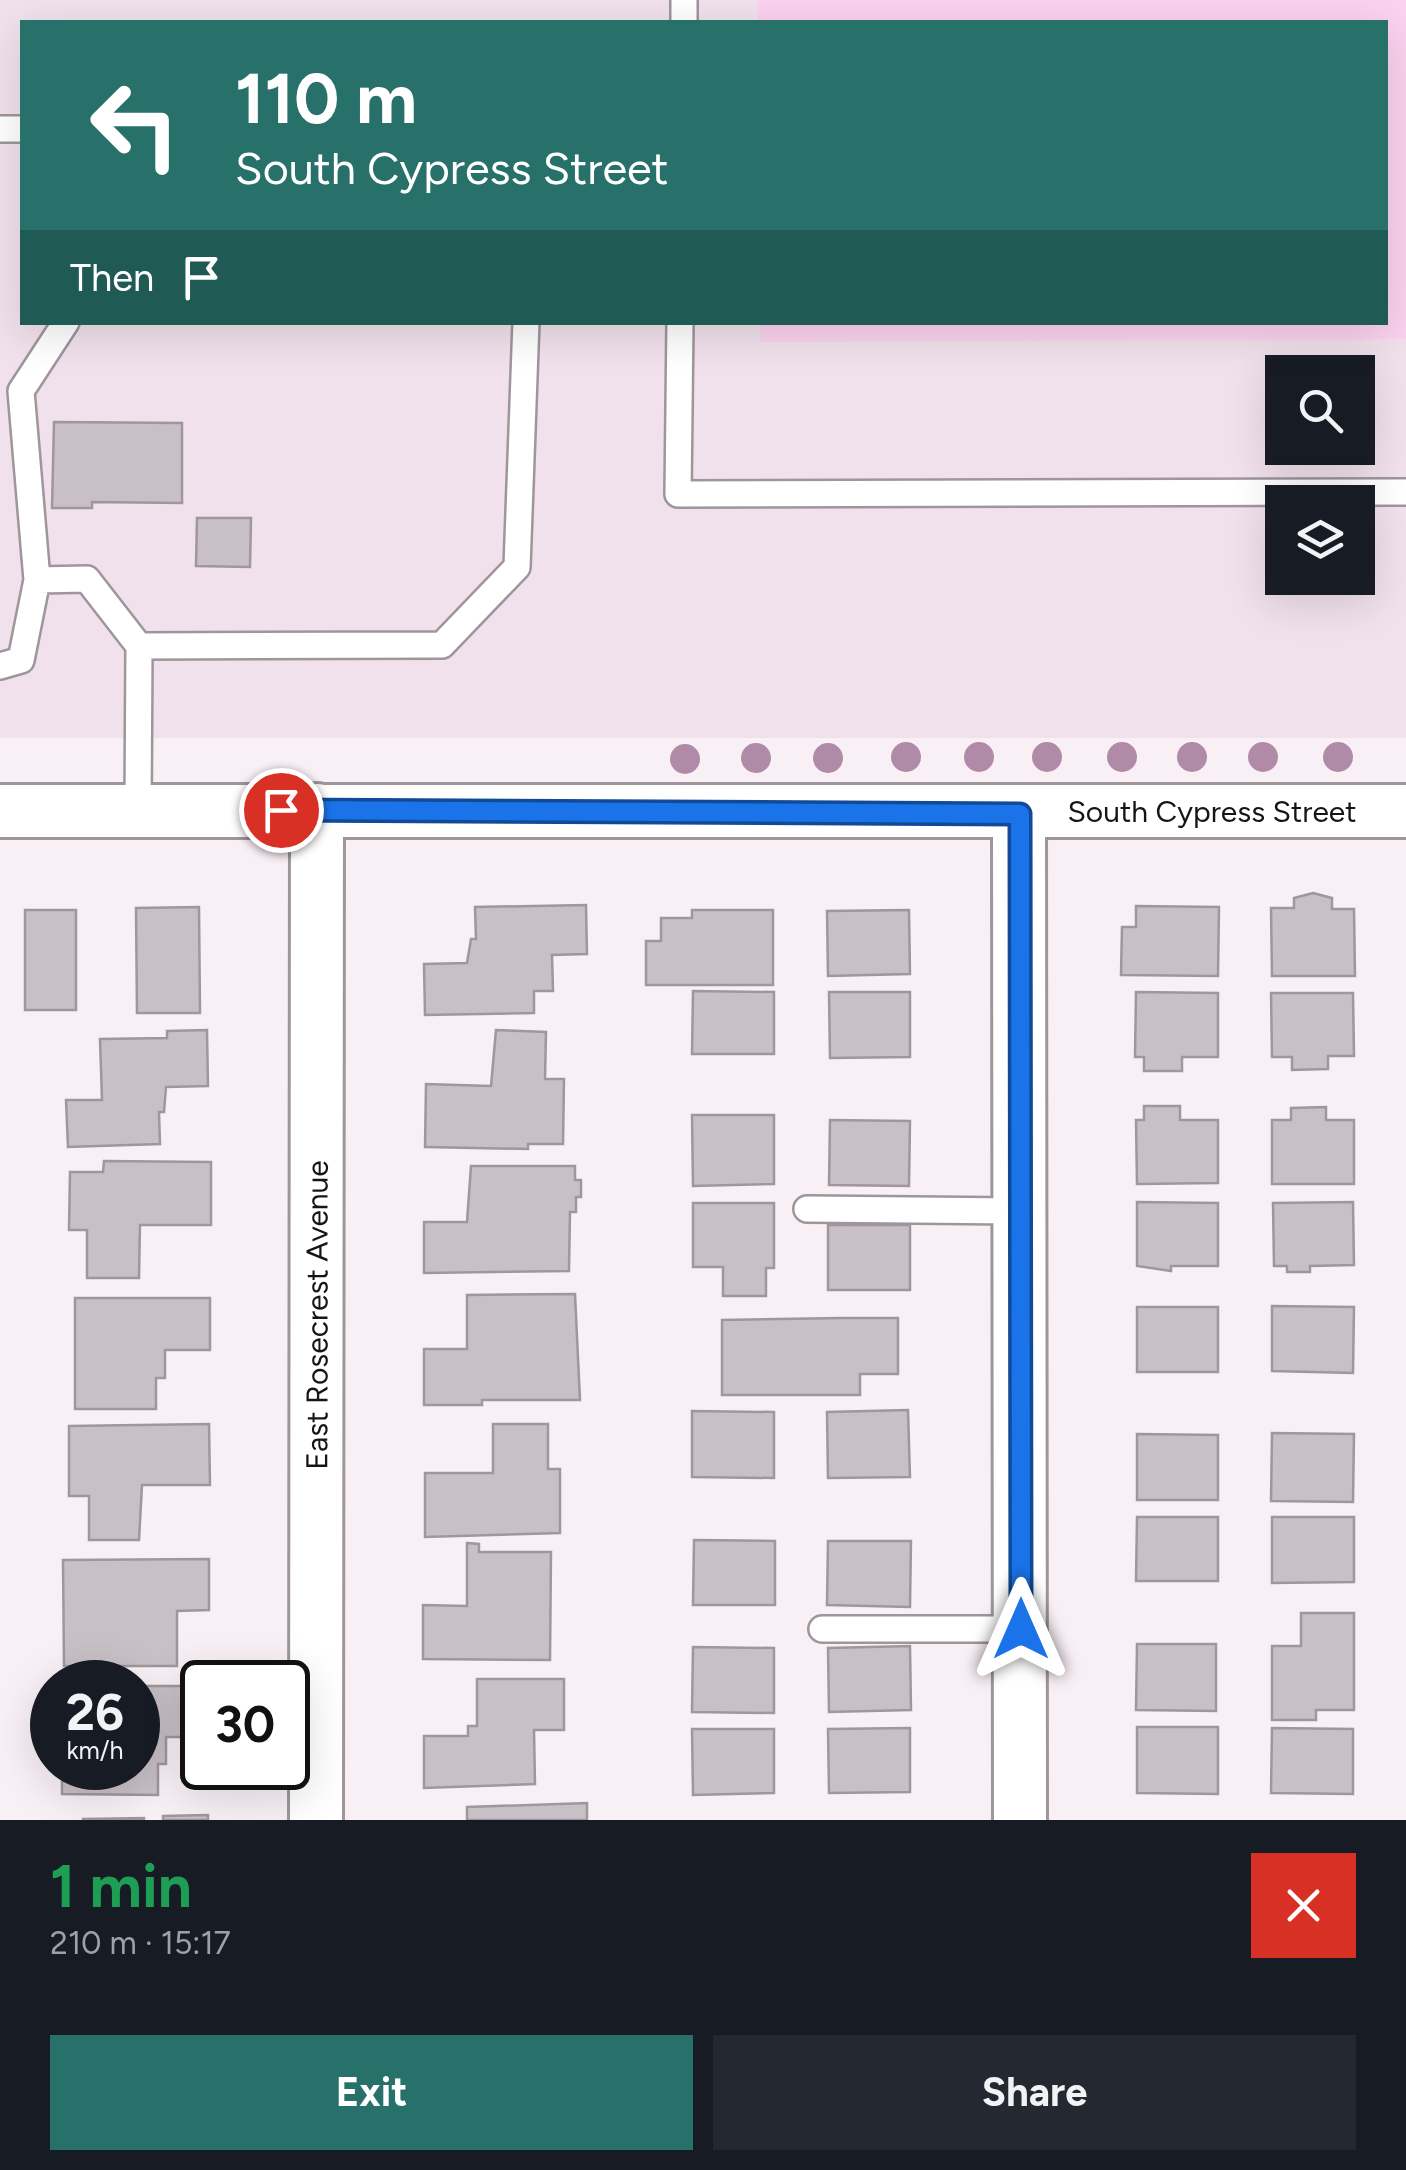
<!DOCTYPE html>
<meta charset="utf-8">
<style>
:root{--surface:#171b24;--page:#242831;--text:#f1f3f6;--muted:#9ea1a6;--accent:#28716a}
body{margin:0;font-family:Figtree,sans-serif;background:var(--page);color:var(--text);height:100vh;display:flex;flex-direction:column;font-size:38px;white-space:nowrap}
*{box-sizing:border-box;margin:0}
p{font-size:32px;color:var(--muted)}
.icon{flex:none;width:55px;height:55px;fill:none;stroke:currentColor;stroke-width:2;stroke-linecap:round;stroke-linejoin:round}
.map{position:relative;height:1820px;overflow:hidden}
.panel{display:flex;flex-direction:column;background:var(--surface);flex:1}
.panel>*{flex:none}
.banner{position:absolute;left:20px;top:20px;width:1368px;height:305px;border-radius:0px;box-shadow:0 10px 40px #0002;background:#28716a;color:#fff;overflow:hidden}
.buttons{position:absolute;left:1265px;top:355px;display:grid;gap:20px}
.buttons a{display:grid;place-items:center;width:110px;height:110px;border-radius:0px;background:var(--surface);box-shadow:0 10px 40px #0002;font-size:50px}
.speed{position:absolute;left:30px;top:1660px;display:flex;gap:20px;font-size:50px;font-weight:700;text-align:center}
.speed>*{display:grid;place-content:center;width:130px;height:130px;border-radius:50%;background:var(--surface);box-shadow:0 10px 40px #0002;line-height:1}
.speed small{font-size:25px;font-weight:400}
.speed .limit{border:5px solid #111;border-radius:15px;background:#fff;color:#111}
.pin{position:absolute;display:grid;place-items:center;width:85px;height:85px;color:#fff;margin:-42px;border:5px solid #fff;border-radius:50%;box-shadow:0 2px 10px #0007}
.me{position:absolute;width:110px;margin:-55px;rotate:0deg;stroke-linejoin:round;filter:drop-shadow(0 0 8px #0008)}
.turn{display:flex;align-items:center;gap:35px;height:210px;padding:0 50px;font-size:45px}
.turn .icon{width:130px;height:130px;stroke-width:2.5}
.turn b{display:block;font-size:70px;line-height:85px}
.then{display:flex;align-items:center;height:95px;padding:0 50px;background:#0003;gap:20px;font-size:38px}
.round{display:grid;place-items:center;flex:none;width:105px;height:105px;border-radius:0px;background:var(--page)}
.overview{display:flex;align-items:center;justify-content:space-between;height:170px;padding:0 50px}
h1{font-size:60px;font-weight:700;line-height:75px;color:#1e9e55}
.action{display:flex;gap:20px;margin-top:auto;padding:20px 50px}
.action a{flex:1;height:115px;border-radius:0px;background:var(--accent);color:#fff;font-size:40px;font-weight:700;line-height:115px;text-align:center}
.action a+a{background:var(--page);color:var(--text)}
.map>svg:first-child{display:block}
.built{fill:#f1e1ec;fill-rule:evenodd}
.green{fill:#fbd2ef}
.building{fill:#c8c0c6;stroke:#9f979c;stroke-width:2.5}
.lines{fill:none;stroke-linecap:round;stroke-linejoin:round}
.lane-casing{stroke:#9e969b;stroke-width:30}
.street-casing{stroke:#9e969b;stroke-width:58}
.lane{stroke:#fff;stroke-width:25}
.street{stroke:#fff;stroke-width:52}
.tree{fill:#b08aa7}
.route-casing{stroke:#114b97;stroke-width:25}
.route{stroke:#1a73e8;stroke-width:18}
.labels{text-anchor:middle;dominant-baseline:central;stroke-width:8;stroke-linejoin:round;paint-order:stroke}
.street-label{font-size:30px;fill:#171416;stroke:#fff}
</style>
<div class="map">
<svg width="1406" height="1820" viewBox="0 0 1406 1820">
<rect width="100%" height="100%" fill="#f9f0f6"/>
<path class="built" d="M 0,0 L 1406,0 L 1406,738 L 0,738 ZM 22,22 L 1385,22 L 1385,322 L 22,322 ZM 1282,372 L 1358,372 L 1358,448 L 1282,448 ZM 1282,502 L 1358,502 L 1358,578 L 1282,578 Z"/>
<path class="green" d="M 758,0 L 1406,0 L 1406,339 L 760,342 L 760,322 L 1385,322 L 1385,22 L 758,22 Z"/>
<path class="building" d="M 54,422 L 182,423 L 182,503 L 92,502 L 92,508 L 52,508 Z
M 197,518 L 251,518 L 250,567 L 196,566 Z
M 1313,893 L 1332,898 L 1332,909 L 1354,909 L 1355,976 L 1272,976 L 1271,908 L 1294,908 L 1294,898 Z
M 586,905 L 587,954 L 552,955 L 553,991 L 534,991 L 534,1013 L 425,1015 L 424,964 L 467,963 L 471,939 L 476,939 L 475,907 Z
M 1136,906 L 1219,907 L 1218,976 L 1121,975 L 1122,927 L 1136,927 Z
M 199,907 L 200,1013 L 137,1013 L 136,908 Z
M 25,910 L 76,910 L 76,1010 L 25,1010 Z
M 692,910 L 773,910 L 773,985 L 646,985 L 646,941 L 661,941 L 661,918 L 692,918 Z
M 909,910 L 910,974 L 828,976 L 827,911 Z
M 693,991 L 774,992 L 774,1054 L 692,1054 Z
M 829,992 L 910,992 L 910,1057 L 830,1058 Z
M 1136,992 L 1218,993 L 1218,1057 L 1182,1057 L 1182,1071 L 1144,1071 L 1144,1057 L 1135,1057 Z
M 1271,993 L 1353,993 L 1354,1056 L 1328,1056 L 1328,1069 L 1292,1070 L 1292,1057 L 1272,1057 Z
M 207,1030 L 208,1086 L 166,1087 L 164,1112 L 159,1112 L 160,1144 L 68,1147 L 66,1100 L 102,1100 L 100,1039 L 167,1038 L 167,1031 Z
M 496,1030 L 546,1032 L 545,1079 L 564,1079 L 563,1144 L 528,1144 L 528,1149 L 425,1147 L 426,1084 L 491,1086 Z
M 1144,1106 L 1180,1106 L 1180,1120 L 1218,1120 L 1218,1183 L 1137,1184 L 1136,1120 L 1144,1120 Z
M 1326,1107 L 1326,1120 L 1354,1120 L 1354,1184 L 1272,1184 L 1272,1120 L 1291,1120 L 1291,1108 Z
M 692,1115 L 774,1115 L 774,1184 L 693,1186 Z
M 830,1120 L 910,1121 L 909,1186 L 829,1185 Z
M 104,1161 L 211,1162 L 211,1225 L 140,1225 L 139,1278 L 87,1278 L 87,1230 L 69,1230 L 70,1172 L 103,1172 Z
M 471,1166 L 575,1166 L 575,1180 L 581,1180 L 581,1197 L 576,1197 L 576,1212 L 570,1212 L 569,1271 L 424,1273 L 424,1222 L 467,1222 Z
M 1137,1202 L 1218,1203 L 1218,1266 L 1171,1266 L 1171,1271 L 1137,1266 Z
M 1353,1202 L 1354,1265 L 1310,1266 L 1310,1272 L 1287,1272 L 1287,1266 L 1274,1266 L 1273,1203 Z
M 693,1203 L 774,1203 L 774,1268 L 766,1268 L 766,1296 L 723,1296 L 723,1267 L 693,1267 Z
M 828,1225 L 910,1225 L 910,1290 L 828,1290 Z
M 575,1294 L 580,1400 L 482,1400 L 482,1405 L 424,1405 L 424,1349 L 467,1349 L 467,1295 Z
M 75,1298 L 210,1298 L 210,1350 L 165,1350 L 165,1378 L 156,1378 L 156,1409 L 75,1409 Z
M 1272,1306 L 1354,1307 L 1353,1373 L 1272,1371 Z
M 1137,1307 L 1218,1307 L 1218,1372 L 1137,1372 Z
M 842,1318 L 898,1318 L 898,1374 L 860,1374 L 860,1395 L 722,1395 L 722,1320 Z
M 908,1410 L 910,1477 L 828,1478 L 827,1412 Z
M 692,1411 L 774,1412 L 774,1478 L 692,1477 Z
M 209,1424 L 210,1485 L 142,1485 L 139,1540 L 89,1540 L 89,1496 L 69,1496 L 69,1426 Z
M 493,1424 L 548,1424 L 548,1469 L 560,1469 L 560,1533 L 425,1537 L 425,1473 L 493,1473 Z
M 1272,1433 L 1354,1434 L 1353,1502 L 1271,1501 Z
M 1137,1434 L 1218,1435 L 1218,1500 L 1137,1500 Z
M 1137,1517 L 1218,1517 L 1218,1581 L 1136,1581 Z
M 1272,1517 L 1354,1517 L 1354,1582 L 1272,1583 Z
M 694,1540 L 775,1541 L 775,1605 L 693,1605 Z
M 828,1541 L 911,1541 L 910,1607 L 827,1605 Z
M 467,1543 L 479,1544 L 479,1552 L 551,1552 L 550,1660 L 423,1659 L 423,1605 L 467,1606 Z
M 209,1559 L 209,1610 L 177,1611 L 177,1666 L 64,1666 L 63,1560 Z
M 1301,1613 L 1354,1613 L 1354,1710 L 1316,1710 L 1316,1720 L 1272,1720 L 1272,1646 L 1301,1646 Z
M 1137,1644 L 1216,1644 L 1216,1711 L 1136,1710 Z
M 910,1646 L 911,1710 L 829,1712 L 828,1648 Z
M 693,1647 L 774,1648 L 774,1713 L 692,1712 Z
M 477,1679 L 564,1679 L 564,1730 L 534,1730 L 535,1784 L 424,1788 L 424,1736 L 468,1736 L 468,1726 L 477,1726 Z
M 138,1686 L 202,1686 L 202,1737 L 166,1737 L 166,1764 L 158,1764 L 158,1795 L 62,1794 L 62,1768 L 138,1768 Z
M 1137,1727 L 1218,1727 L 1218,1794 L 1137,1793 Z
M 910,1728 L 910,1792 L 829,1793 L 828,1729 Z
M 1272,1728 L 1353,1729 L 1353,1794 L 1271,1793 Z
M 692,1729 L 774,1729 L 774,1793 L 693,1795 Z
M 587,1803 L 587,1820 L 467,1820 L 467,1807 Z
M 208,1815 L 208,1820 L 163,1820 L 163,1816 Z
M 144,1818 L 144,1820 L 83,1820 L 83,1819 Z"/>
<g class="lines">
<g class="lane-casing">
<path id="lane" d="M 684,22 L 684,0
M 0,129 L 22,129
M 680,322 L 678,494 L 1406,492
M 37,580 L 21,391 L 66,322
M 139,646 L 442,645 L 517,567 L 526,322
M 0,666 L 21,660 L 37,580 L 87,579 L 139,646 L 138,810
M 807,1209 L 1020,1211
M 822,1629 L 1021,1629"/>
</g>
<g class="street-casing">
<g id="street">
<path id="s1" d="M 0,811 L 1406,811"/>
<path d="M 1019,814 L 1020,1820"/>
<path id="s2" d="M 316,1820 L 317,810"/>
</g>
</g>
<use href="#lane" class="lane"/>
<use href="#street" class="street"/>
</g>
<g class="tree">
<circle cx="906" cy="757" r="15"/>
<circle cx="979" cy="757" r="15"/>
<circle cx="1047" cy="757" r="15"/>
<circle cx="1122" cy="757" r="15"/>
<circle cx="1192" cy="757" r="15"/>
<circle cx="1263" cy="757" r="15"/>
<circle cx="1338" cy="757" r="15"/>
<circle cx="756" cy="758" r="15"/>
<circle cx="828" cy="758" r="15"/>
<circle cx="685" cy="759" r="15"/>
</g>
<g class="lines">
<g class="route-casing">
<path id="route" d="M 281,810 L 1020,814 L 1021,1629"/>
</g>
<use href="#route" class="route"/>
</g>
<g class="labels">
<g class="street-label">
<text stroke="none"><textPath href="#s1" startOffset="1212">South Cypress Street</textPath></text>
<text stroke="none"><textPath href="#s2" startOffset="505">East Rosecrest Avenue</textPath></text>
</g>
</g>
</svg>
<div class="buttons">
<a><svg class="icon" aria-label="search" viewBox="0 0 24 24"><circle cx="10" cy="10" r="6"/><path d="M15 15l6 6"/></svg></a>
<a><svg class="icon" aria-label="layers" viewBox="0 0 24 24"><path d="M12 4l9 5-9 5-9-5zM3 14l9 5 9-5"/></svg></a>
</div>
<div class="speed"><div>26<small>km/h</small></div><div class="limit">30</div></div>
<div class="pin" style="left:281px;top:810px;background:#d93025"><svg class="icon" aria-label="arrive" viewBox="0 0 24 24"><path d="M6 21V4h12l-3 4 3 4H6"/></svg></div>
<svg class="me" style="left:1021px;top:1629px" viewBox="-20 -20 40 40"><path d="M0-17L14 15 0 8-14 15z" fill="#1a73e8" stroke="#fff" stroke-width="4"/></svg>
<div class="banner">
<div class="turn"><svg class="icon" aria-label="left" viewBox="0 0 24 24"><path d="M17 20v-9H6M10 6l-5 5 5 5"/></svg><div><b>110 m</b>South Cypress Street</div></div>
<div class="then">Then<svg class="icon" aria-label="arrive" viewBox="0 0 24 24"><path d="M6 21V4h12l-3 4 3 4H6"/></svg></div>
</div>
</div>
<section class="panel">
<div class="overview"><div><h1>1 min</h1><p>210 m · 15:17</p></div><a class="round" style="background:#d93025;color:#fff"><svg class="icon" aria-label="close" viewBox="0 0 24 24"><path d="M6 6l12 12M18 6L6 18"/></svg></a></div>
<div class="action"><a>Exit</a><a>Share</a></div>
</section>
